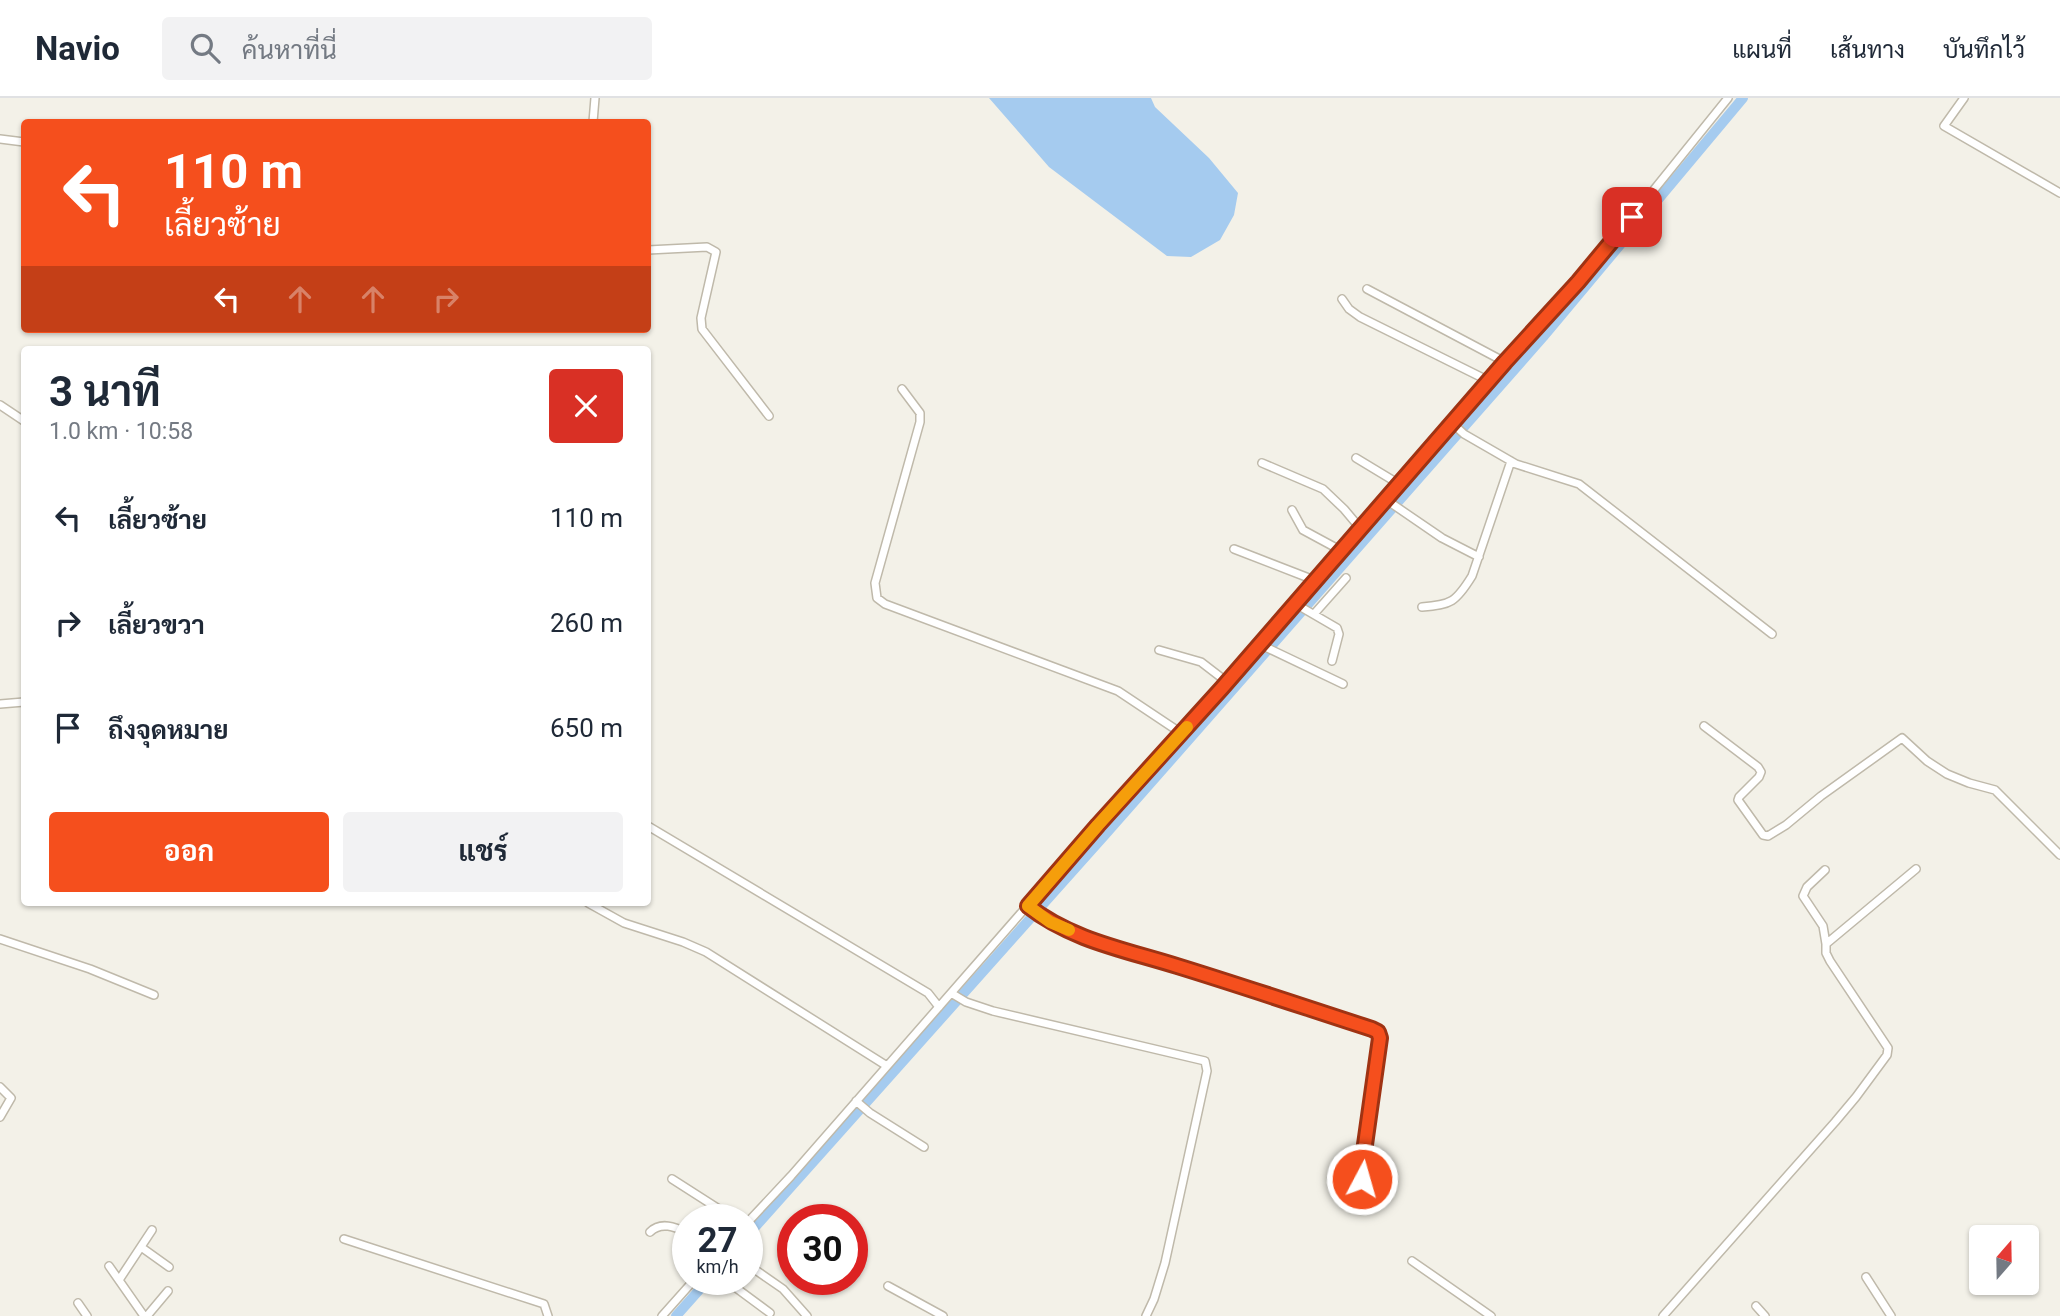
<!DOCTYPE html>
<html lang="th">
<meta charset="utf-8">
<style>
:root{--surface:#fff;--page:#f2f2f3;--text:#1f2937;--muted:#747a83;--line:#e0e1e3;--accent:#f54f1d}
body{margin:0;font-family:Roboto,Sarabun,sans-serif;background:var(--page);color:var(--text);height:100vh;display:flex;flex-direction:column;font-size:26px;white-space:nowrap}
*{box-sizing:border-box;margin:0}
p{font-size:23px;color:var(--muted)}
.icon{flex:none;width:38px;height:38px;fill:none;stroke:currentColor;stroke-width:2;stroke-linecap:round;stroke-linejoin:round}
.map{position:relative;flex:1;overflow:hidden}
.side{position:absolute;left:21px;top:248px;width:630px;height:560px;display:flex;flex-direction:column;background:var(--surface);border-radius:7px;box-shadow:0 2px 5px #0004}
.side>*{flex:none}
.banner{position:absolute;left:21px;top:21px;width:630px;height:214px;border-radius:7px;box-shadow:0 2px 5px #0004;background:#f54f1d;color:#fff;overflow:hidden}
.needle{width:46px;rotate:20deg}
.tools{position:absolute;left:1969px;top:1127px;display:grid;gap:14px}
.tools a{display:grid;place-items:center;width:70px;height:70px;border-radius:7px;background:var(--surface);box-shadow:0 2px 5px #0004;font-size:35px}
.speed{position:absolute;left:672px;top:1106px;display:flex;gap:14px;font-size:35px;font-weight:700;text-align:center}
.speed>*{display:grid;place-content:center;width:91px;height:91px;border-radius:50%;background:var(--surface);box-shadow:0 2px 5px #0004;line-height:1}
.speed small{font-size:18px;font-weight:400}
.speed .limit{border:10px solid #d22;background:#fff;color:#111}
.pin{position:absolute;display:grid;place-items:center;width:60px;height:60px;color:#fff;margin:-30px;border-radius:14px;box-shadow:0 4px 10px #0006}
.me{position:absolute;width:77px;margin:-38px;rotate:6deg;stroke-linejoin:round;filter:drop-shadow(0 0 5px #0008)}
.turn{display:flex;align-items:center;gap:24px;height:147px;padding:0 28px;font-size:32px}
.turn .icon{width:91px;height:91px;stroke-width:2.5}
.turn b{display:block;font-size:49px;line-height:60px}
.lanes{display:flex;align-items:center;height:66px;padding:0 28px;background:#0003;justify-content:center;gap:35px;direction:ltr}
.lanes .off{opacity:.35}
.round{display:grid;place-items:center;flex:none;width:74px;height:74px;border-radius:7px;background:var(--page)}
.summary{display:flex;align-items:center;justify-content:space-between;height:119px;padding:0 28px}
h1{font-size:42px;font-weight:700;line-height:52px}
.action{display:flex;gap:14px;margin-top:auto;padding:14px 28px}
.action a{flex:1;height:80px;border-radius:7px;background:var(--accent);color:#fff;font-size:28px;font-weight:700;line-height:80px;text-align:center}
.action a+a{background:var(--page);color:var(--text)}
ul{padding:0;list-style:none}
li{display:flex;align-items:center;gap:21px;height:105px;padding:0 28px}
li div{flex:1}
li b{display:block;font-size:26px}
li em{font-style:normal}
header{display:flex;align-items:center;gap:42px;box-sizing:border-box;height:98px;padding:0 35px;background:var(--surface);border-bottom:2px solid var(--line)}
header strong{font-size:33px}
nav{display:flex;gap:38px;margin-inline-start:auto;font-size:24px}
.search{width:490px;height:63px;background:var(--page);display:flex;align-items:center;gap:18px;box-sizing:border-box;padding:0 24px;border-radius:7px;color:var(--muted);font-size:26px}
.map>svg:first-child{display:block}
.water{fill:#a5cbef}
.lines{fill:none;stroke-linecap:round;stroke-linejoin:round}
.canal{stroke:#a5cbef;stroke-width:10}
.street-casing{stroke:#bfb9aa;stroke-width:10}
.street{stroke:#fff;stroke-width:7}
.route-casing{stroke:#9f3313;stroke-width:18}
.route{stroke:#f54f1d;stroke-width:12}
.slow{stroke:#f59e0b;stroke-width:12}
</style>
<header>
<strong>Navio</strong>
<div class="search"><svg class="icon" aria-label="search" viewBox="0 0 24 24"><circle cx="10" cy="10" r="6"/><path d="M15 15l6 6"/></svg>ค้นหาที่นี่</div>
<nav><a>แผนที่</a><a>เส้นทาง</a><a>บันทึกไว้</a></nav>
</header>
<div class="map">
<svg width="2060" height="1218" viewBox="0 0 2060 1218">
<rect width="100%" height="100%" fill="#f3f1e8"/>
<path class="water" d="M 989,0 L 1151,0 L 1155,9 L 1209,60 L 1238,95 L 1234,117 L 1220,142 L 1191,159 L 1167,158 L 1049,69 Z"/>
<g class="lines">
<path class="canal" d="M 747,1138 L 1104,738 L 1543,239 L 1743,0
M 676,1218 L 709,1181"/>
<g class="street-casing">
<path id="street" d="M 1964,0 L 1944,28 L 2060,95
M 593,24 L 595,0
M 0,41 L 24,44
M 648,152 L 707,149 L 716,154 L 701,220 L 702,231 L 769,318
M 1367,191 L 1505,264
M 1342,201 L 1349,211 L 1360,219 L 1489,283
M 902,291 L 920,315 L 920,324 L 875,485 L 877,500 L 885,506 L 1118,593 L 1181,635
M 0,307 L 24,323
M 1452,325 L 1464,336 L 1516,366 L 1579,386 L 1772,536
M 1356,360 L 1399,386
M 1262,365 L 1323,391 L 1344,411 L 1360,430
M 1385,401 L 1442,440 L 1479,459
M 1292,412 L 1303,432 L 1340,452
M 1234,451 L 1314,482
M 1294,505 L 1337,530 L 1339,536 L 1332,563
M 1422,509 C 1451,507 1456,504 1472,478 L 1511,363
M 1314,516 L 1346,480
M 1259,546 L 1343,586
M 1159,552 L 1201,564 L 1227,584
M 0,606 L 24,604
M 1704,628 L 1758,669 L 1761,674 L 1759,679 L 1739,699 L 1738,702 L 1763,737 L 1768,738 L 1786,727 L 1821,698 L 1902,640 L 1927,663 L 1947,676 L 1969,685 L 1995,692 L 2060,757
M 648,728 L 928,895 L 939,909
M 1825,772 L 1807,789 L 1803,798 L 1823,828 L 1826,846
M 588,805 L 624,825 L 683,844 L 706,854 L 887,968
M 1028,808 C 1072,842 1126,852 1177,868 C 1243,888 1307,910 1372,931 L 1378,934 L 1380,940 L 1361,1075 L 1364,1085 L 1386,1099
M 0,841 L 90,871 L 154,897
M 951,895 L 966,904 L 993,913 L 1205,963 L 1207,973 L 1165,1165 L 1154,1201 L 1146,1218
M 0,989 L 11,1000 L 0,1019
M 856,1003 L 870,1015 L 924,1049
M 672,1081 L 736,1122
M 747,1125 L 791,1078 L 1098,727 L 1222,590 L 1280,520 L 1505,264 L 1598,161 L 1728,0
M 650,1134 C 661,1123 675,1129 688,1135
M 344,1141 L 544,1206 L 548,1218
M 141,1149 L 169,1169
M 1412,1163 L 1491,1218
M 747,1166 L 783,1191 L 807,1218
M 109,1168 L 144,1218
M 1866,1179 L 1891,1218
M 724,1181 L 770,1215
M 119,1182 L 152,1132
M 888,1188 L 943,1218
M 78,1205 L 87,1218
M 1756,1208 L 1765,1218
M 147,1218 L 168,1193
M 662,1218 L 695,1181
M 1663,1218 L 1835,1024 L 1856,999 L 1887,957 L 1888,950 L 1830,863 L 1826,855 L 1826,846 L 1916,771"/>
</g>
<use href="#street" class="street"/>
</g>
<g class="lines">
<g class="route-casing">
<path id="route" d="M 1362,1081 L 1361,1075 L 1380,940 L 1378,934 L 1372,931 C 1307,910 1242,888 1177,868 C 1126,852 1071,842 1028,808 L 1098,727 L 1222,590 L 1505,264 L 1578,184 L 1632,119"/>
</g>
<use href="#route" class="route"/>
<path class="slow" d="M 1069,832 L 1050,824 L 1028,808 L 1098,727 L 1187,629"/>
</g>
</svg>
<div class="tools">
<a><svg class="needle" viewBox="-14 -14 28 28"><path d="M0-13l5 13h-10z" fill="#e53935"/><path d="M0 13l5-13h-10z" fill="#747a83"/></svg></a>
</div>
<div class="speed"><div>27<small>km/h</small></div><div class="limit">30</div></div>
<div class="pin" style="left:1632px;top:119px;background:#d93025"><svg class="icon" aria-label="arrive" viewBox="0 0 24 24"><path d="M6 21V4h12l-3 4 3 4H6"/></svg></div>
<svg class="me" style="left:1362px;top:1081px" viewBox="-20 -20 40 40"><circle r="17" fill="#f54f1d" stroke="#fff" stroke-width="3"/><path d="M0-11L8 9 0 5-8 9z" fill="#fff"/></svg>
<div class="banner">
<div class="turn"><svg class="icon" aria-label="left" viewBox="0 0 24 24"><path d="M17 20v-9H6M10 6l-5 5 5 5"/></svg><div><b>110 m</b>เลี้ยวซ้าย</div></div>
<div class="lanes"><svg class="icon" aria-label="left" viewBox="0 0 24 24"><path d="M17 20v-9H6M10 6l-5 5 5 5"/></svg><svg class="icon off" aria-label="ahead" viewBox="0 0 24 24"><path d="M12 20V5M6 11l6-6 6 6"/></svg><svg class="icon off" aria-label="ahead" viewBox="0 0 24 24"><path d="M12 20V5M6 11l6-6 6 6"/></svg><svg class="icon off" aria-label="right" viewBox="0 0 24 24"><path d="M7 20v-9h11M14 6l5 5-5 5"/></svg></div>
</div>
<section class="side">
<div class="summary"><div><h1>3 นาที</h1><p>1.0 km · 10:58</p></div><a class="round" style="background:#d93025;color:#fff"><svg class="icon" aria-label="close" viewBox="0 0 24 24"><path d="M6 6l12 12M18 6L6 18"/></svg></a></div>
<ul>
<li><svg class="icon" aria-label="left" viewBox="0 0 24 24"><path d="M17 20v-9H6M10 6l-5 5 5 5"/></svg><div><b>เลี้ยวซ้าย</b></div><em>110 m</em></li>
<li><svg class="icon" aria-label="right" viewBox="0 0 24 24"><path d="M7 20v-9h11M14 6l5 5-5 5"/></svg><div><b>เลี้ยวขวา</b></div><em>260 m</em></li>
<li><svg class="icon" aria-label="arrive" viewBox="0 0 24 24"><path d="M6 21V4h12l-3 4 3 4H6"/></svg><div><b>ถึงจุดหมาย</b></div><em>650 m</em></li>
</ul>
<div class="action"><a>ออก</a><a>แชร์</a></div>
</section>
</div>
